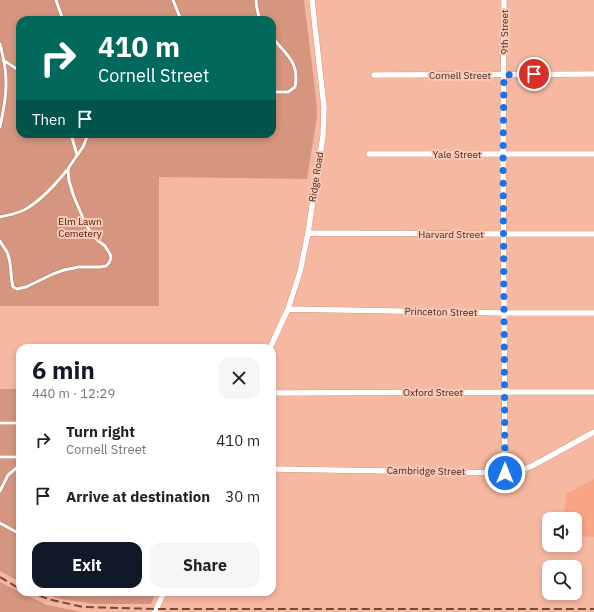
<!DOCTYPE html>
<meta charset="utf-8">
<style>
:root{--surface:#fff;--page:#f6f6f6;--text:#222;--muted:#767676;--accent:#111827}
body{margin:0;font-family:"IBM Plex Sans",sans-serif;background:var(--page);color:var(--text);height:100vh;display:flex;flex-direction:column;font-size:15px;white-space:nowrap}
*{box-sizing:border-box;margin:0}
p{font-size:13px;color:var(--muted)}
.icon{flex:none;width:22px;height:22px;fill:none;stroke:currentColor;stroke-width:2;stroke-linecap:round;stroke-linejoin:round}
.map{position:relative;flex:1;overflow:hidden}
.side{position:absolute;left:16px;top:344px;width:260px;height:252px;display:flex;flex-direction:column;background:var(--surface);border-radius:12px;box-shadow:0 2px 6px #0003}
.side>*{flex:none}
.top-card{position:absolute;left:16px;top:16px;width:260px;height:122px;border-radius:12px;box-shadow:0 2px 6px #0003;background:#00695c;color:#fff;overflow:hidden}
.controls{position:absolute;left:542px;top:512px;display:grid;gap:8px}
.controls a{display:grid;place-items:center;width:40px;height:40px;border-radius:8px;background:var(--surface);box-shadow:0 2px 6px #0003;font-size:20px}
.pin{position:absolute;display:grid;place-items:center;width:34px;height:34px;color:#fff;margin:-17px;border:2px solid #fff;border-radius:50%;box-shadow:0 1px 4px #0007}
.me{position:absolute;width:44px;margin:-22px;rotate:0deg;stroke-linejoin:round;filter:drop-shadow(0 0 3px #0008)}
.turn{display:flex;align-items:center;gap:14px;height:84px;padding:0 16px;font-size:18px}
.turn .icon{width:52px;height:52px;stroke-width:2.5}
.turn b{display:block;font-size:28px;line-height:34px}
.then{display:flex;align-items:center;height:38px;padding:0 16px;background:#0003;gap:8px;font-size:15px}
.round{display:grid;place-items:center;flex:none;width:42px;height:42px;border-radius:12px;background:var(--page)}
.head{display:flex;align-items:center;justify-content:space-between;height:68px;padding:0 16px}
h1{font-size:24px;font-weight:700;line-height:30px;color:var(--accent)}
.cta{display:flex;gap:8px;margin-top:auto;padding:8px 16px}
.cta a{flex:1;height:46px;border-radius:12px;background:var(--accent);color:#fff;font-size:16px;font-weight:700;line-height:46px;text-align:center}
.cta a+a{background:var(--page);color:var(--text)}
ul{padding:0;list-style:none}
li{display:flex;align-items:center;gap:12px;height:56px;padding:0 16px}
li div{flex:1}
li b{display:block;font-size:15px}
li em{font-style:normal}
.map>svg:first-child{display:block}
.built{fill:#f9a485}
.green{fill:#d5957e;fill-rule:evenodd}
.lines{fill:none;stroke-linecap:round;stroke-linejoin:round}
.lane-casing{stroke:#bb7358;stroke-width:4}
.street-casing{stroke:#bb7358;stroke-width:6}
.lane{stroke:#fff;stroke-width:3}
.street{stroke:#fff;stroke-width:5.5}
.rail{stroke:#704a3d;stroke-width:2;stroke-dasharray:8 4;stroke-linecap:butt}
.route{stroke:#1a73e8;stroke-width:7;stroke-dasharray:0 12.6}
.labels{text-anchor:middle;dominant-baseline:central;stroke-width:4;stroke-linejoin:round;paint-order:stroke}
.street-label{font-size:10px;fill:#4a2b20;stroke:#f9c9b7}
.park-label{font-size:10px;fill:#4b1b07;stroke:#f9c9b7}
</style>
<div class="map">
<svg width="594" height="612" viewBox="0 0 594 612">
<rect width="100%" height="100%" fill="#f7b8a1"/>
<path class="built" d="M 594,479 L 594,537 L 575,536 L 575,519 L 564,519 L 566,494 Z"/>
<path class="green" d="M 0,0 L 304,0 L 316,98 L 317,116 L 307,179 L 159,177 L 159,306 L 0,306 ZM 20,20 L 272,20 L 272,134 L 20,134 Z
M 0,389 L 20,389 L 20,582 L 0,571 Z
M 0,582 L 47,605 L 82,612 L 0,612 Z
M 39,592 L 156,592 L 151,604 L 94,604 L 61,599 Z"/>
<g class="lines">
<g class="lane-casing">
<path id="lane" d="M 56,0 L 63,20
M 173,0 L 181,20
M 256,0 C 256,7 258,13 260,20
M 272,37 C 286,55 300,62 295,87 L 288,92 L 272,92
M 0,44 C 2,52 4,60 5,68 C 8,88 4,108 0,127
M 3,60 L 20,71
M 71,134 L 77,155
M 0,217 C 8,215 16,214 24,210 C 41,201 55,185 67,170
M 0,241 C 2,245 5,249 7,252 C 12,263 10,276 13,287 L 17,289 L 26,287 L 53,274 L 64,270 L 79,267 L 100,267 L 106,266 L 109,263 L 111,258 L 110,254 L 105,246 L 96,239 L 86,225 L 74,197 L 69,181 L 68,170 L 69,167 L 83,147 L 88,134
M 0,423 L 20,423
M 0,457 L 20,457
M 0,491 L 8,475 L 20,465
M 0,523 L 20,534
M 53,592 C 60,596 70,594 78,592"/>
</g>
<g class="street-casing">
<path id="street" d="M 504,0 L 503,154 L 505,473
M 374,75 L 594,74
M 369,154 L 594,154
M 308,233 L 504,234 L 594,234
M 288,309 L 503,313 L 594,313
M 270,348 L 288,309 L 300,272 L 308,233 L 323,136 L 324,107 L 312,0
M 272,393 L 504,392 L 594,392
M 272,469 L 505,473 L 520,471 L 532,466 L 594,432
M 155,612 L 164,592"/>
</g>
<use href="#lane" class="lane"/>
<use href="#street" class="street"/>
<path class="rail" d="M 0,577 L 20,589
M 28,592 L 52,600 L 83,607 L 157,609 L 594,609"/>
</g>
<g class="lines">
<path class="route" d="M 505,473 L 503,154 L 504,75 L 534,74"/>
</g>
<g class="labels">
<g class="street-label">
<text transform="translate(504 32) rotate(-90)">9th Street</text>
<text x="460" y="75">Cornell Street</text>
<text x="457" y="154">Yale Street</text>
<text transform="translate(316 177) rotate(-81)">Ridge Road</text>
<text x="451" y="234">Harvard Street</text>
<text transform="translate(441 312) rotate(1)">Princeton Street</text>
<text x="433" y="392">Oxford Street</text>
<text transform="translate(426 471) rotate(1)">Cambridge Street</text>
</g>
<g class="park-label">
<text x="80" y="221">Elm Lawn<tspan x="80" dy="12">Cemetery</tspan></text>
</g>
</g>
</svg>
<div class="controls">
<a><svg class="icon" aria-label="sound" viewBox="0 0 24 24"><path d="M4 9h4l5-4v14l-5-4H4zM17 9q2 3 0 6"/></svg></a>
<a><svg class="icon" aria-label="search" viewBox="0 0 24 24"><circle cx="10" cy="10" r="6"/><path d="M15 15l6 6"/></svg></a>
</div>
<div class="pin" style="left:534px;top:74px;background:#d93025"><svg class="icon" aria-label="arrive" viewBox="0 0 24 24"><path d="M6 21V4h12l-3 4 3 4H6"/></svg></div>
<svg class="me" style="left:505px;top:473px" viewBox="-20 -20 40 40"><circle r="17" fill="#1a73e8" stroke="#fff" stroke-width="3"/><path d="M0-11L8 9 0 5-8 9z" fill="#fff"/></svg>
<div class="top-card">
<div class="turn"><svg class="icon" aria-label="right" viewBox="0 0 24 24"><path d="M7 20v-9h11M14 6l5 5-5 5"/></svg><div><b>410 m</b>Cornell Street</div></div>
<div class="then">Then<svg class="icon" aria-label="arrive" viewBox="0 0 24 24"><path d="M6 21V4h12l-3 4 3 4H6"/></svg></div>
</div>
<section class="side">
<div class="head"><div><h1>6 min</h1><p>440 m · 12:29</p></div><a class="round"><svg class="icon" aria-label="close" viewBox="0 0 24 24"><path d="M6 6l12 12M18 6L6 18"/></svg></a></div>
<ul>
<li><svg class="icon" aria-label="right" viewBox="0 0 24 24"><path d="M7 20v-9h11M14 6l5 5-5 5"/></svg><div><b>Turn right</b><p>Cornell Street</p></div><em>410 m</em></li>
<li><svg class="icon" aria-label="arrive" viewBox="0 0 24 24"><path d="M6 21V4h12l-3 4 3 4H6"/></svg><div><b>Arrive at destination</b></div><em>30 m</em></li>
</ul>
<div class="cta"><a>Exit</a><a>Share</a></div>
</section>
</div>
